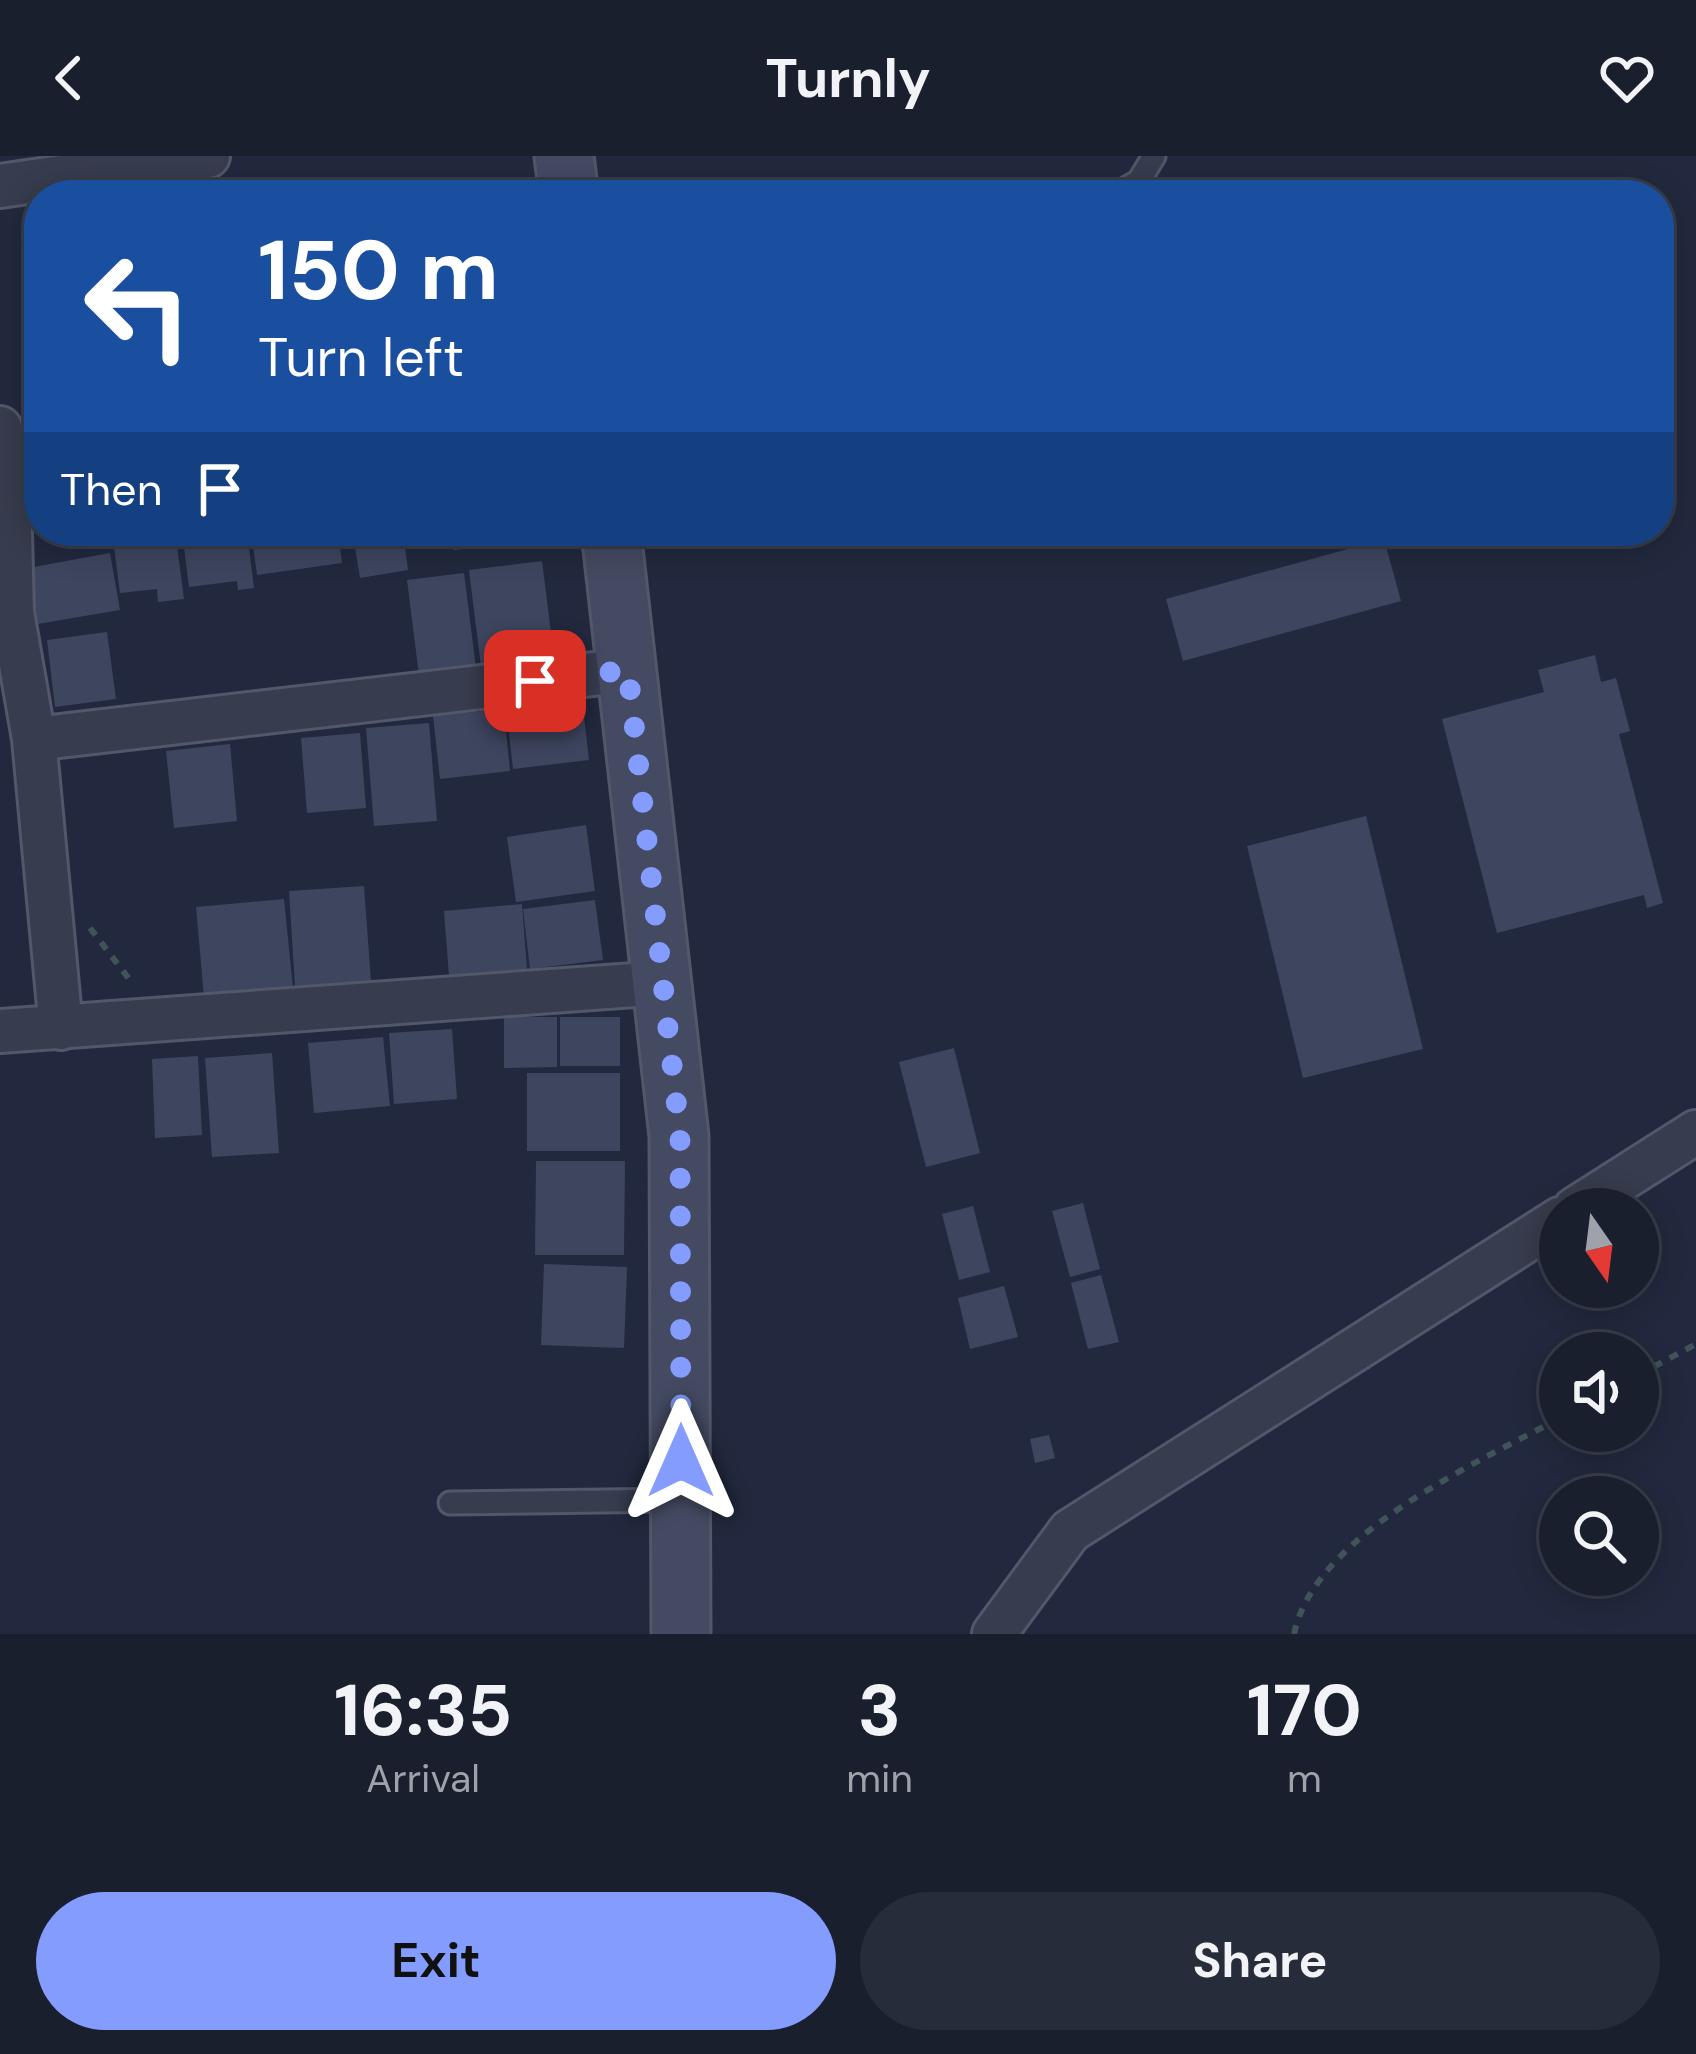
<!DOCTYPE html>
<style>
:root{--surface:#1a1f2e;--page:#272c3a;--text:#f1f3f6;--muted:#9fa2aa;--line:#383d4a;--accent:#849cfd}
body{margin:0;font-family:"DM Sans",sans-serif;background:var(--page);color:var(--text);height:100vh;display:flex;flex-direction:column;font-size:45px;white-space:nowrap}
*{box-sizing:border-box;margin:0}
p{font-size:39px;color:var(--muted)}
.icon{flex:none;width:66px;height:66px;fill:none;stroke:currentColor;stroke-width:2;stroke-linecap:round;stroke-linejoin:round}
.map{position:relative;height:1478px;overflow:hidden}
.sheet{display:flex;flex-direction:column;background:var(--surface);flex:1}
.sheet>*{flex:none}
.top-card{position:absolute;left:24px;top:24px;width:1650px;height:366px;border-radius:48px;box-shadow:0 6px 30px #0003,0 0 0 3px var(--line);background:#1a4fa0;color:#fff;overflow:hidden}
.needle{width:78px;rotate:166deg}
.buttons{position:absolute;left:1539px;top:1032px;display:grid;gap:24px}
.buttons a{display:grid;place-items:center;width:120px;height:120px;border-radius:50%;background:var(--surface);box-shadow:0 6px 30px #0003,0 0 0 3px var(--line);font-size:60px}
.pin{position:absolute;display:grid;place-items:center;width:102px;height:102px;color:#fff;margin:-51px;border-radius:24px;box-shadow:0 6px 18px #0006}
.me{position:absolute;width:132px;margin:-66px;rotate:0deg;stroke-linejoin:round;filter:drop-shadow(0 0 9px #0008)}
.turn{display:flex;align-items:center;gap:42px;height:252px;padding:0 36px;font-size:54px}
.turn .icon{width:156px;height:156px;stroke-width:2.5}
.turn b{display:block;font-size:84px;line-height:102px}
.then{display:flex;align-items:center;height:114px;padding:0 36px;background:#0003;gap:24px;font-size:45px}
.eta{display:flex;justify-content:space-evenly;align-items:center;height:204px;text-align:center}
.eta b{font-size:72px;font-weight:700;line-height:84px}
.button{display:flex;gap:24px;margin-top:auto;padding:24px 36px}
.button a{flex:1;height:138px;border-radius:72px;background:var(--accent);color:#111;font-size:48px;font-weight:700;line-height:138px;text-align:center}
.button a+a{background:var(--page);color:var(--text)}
header{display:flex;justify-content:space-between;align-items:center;height:156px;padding:0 36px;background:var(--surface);font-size:54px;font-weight:700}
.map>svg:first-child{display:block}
.building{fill:#3e455f}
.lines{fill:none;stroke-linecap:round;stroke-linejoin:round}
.lane-casing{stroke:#525769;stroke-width:27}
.street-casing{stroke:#525769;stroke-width:48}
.secondary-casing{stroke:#525769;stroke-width:63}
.path{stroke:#3f5359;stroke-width:6;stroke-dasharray:9 9;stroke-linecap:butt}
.lane{stroke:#373c4e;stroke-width:21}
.street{stroke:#373c4e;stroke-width:42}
.secondary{stroke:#444a62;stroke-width:57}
.route{stroke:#849cfd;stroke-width:21;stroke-dasharray:0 37.8}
</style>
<header><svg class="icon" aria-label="back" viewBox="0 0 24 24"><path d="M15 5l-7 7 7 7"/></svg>Turnly<svg class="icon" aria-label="heart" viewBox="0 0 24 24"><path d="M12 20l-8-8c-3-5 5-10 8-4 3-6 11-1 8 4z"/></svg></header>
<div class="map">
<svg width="1696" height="1478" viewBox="0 0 1696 1478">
<rect width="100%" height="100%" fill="#22293e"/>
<path class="building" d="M 112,375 L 175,375 L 184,443 L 158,446 L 157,433 L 120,437 Z
M 182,375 L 247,375 L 254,432 L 238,434 L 237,425 L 189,431 Z
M 251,375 L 338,375 L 342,407 L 257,419 Z
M 452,375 L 535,375 L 536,384 L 454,394 Z
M 1384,383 L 1401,445 L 1183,505 L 1166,443 Z
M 404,384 L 408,414 L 360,422 L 355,391 Z
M 110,397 L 120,454 L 38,468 L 28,412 Z
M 542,405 L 554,501 L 481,511 L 469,414 Z
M 464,417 L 476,512 L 419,519 L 407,424 Z
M 107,476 L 116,543 L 55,551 L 47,484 Z
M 1595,499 L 1601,526 L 1616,522 L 1630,575 L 1619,578 L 1663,747 L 1647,752 L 1644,739 L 1497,777 L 1442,563 L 1544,536 L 1538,514 Z
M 582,543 L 589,604 L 513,613 L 506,552 Z
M 504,553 L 510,615 L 440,623 L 433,560 Z
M 429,567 L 437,665 L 374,670 L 366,572 Z
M 360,577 L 366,652 L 307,657 L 301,582 Z
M 230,588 L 237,665 L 174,672 L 166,595 Z
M 1366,660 L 1423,893 L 1303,922 L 1247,690 Z
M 586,669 L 595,735 L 516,746 L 507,681 Z
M 364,730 L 371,825 L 295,830 L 289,735 Z
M 284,743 L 293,832 L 204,841 L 196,751 Z
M 595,744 L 603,804 L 530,813 L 523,753 Z
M 522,748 L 527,813 L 449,820 L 444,755 Z
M 504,861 L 557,861 L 557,911 L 504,912 Z
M 560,861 L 620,861 L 620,910 L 560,910 Z
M 452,873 L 457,943 L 394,948 L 389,877 Z
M 383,881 L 390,950 L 314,957 L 308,887 Z
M 954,892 L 980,997 L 926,1011 L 899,906 Z
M 272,897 L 279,997 L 212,1001 L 205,902 Z
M 198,900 L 202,979 L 155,982 L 152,903 Z
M 527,917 L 620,917 L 620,995 L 527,995 Z
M 536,1005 L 625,1005 L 624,1099 L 535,1099 Z
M 1083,1047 L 1100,1113 L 1070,1121 L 1052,1055 Z
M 973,1050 L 990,1116 L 959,1124 L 942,1058 Z
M 544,1108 L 627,1111 L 624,1192 L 541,1189 Z
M 1101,1119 L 1119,1186 L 1088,1193 L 1071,1127 Z
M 1004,1130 L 1018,1181 L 970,1193 L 958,1142 Z
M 1049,1279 L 1055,1302 L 1035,1307 L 1030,1283 Z"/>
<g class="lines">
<g class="lane-casing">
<path id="lane" d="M 1115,39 L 1139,25 L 1154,0
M 450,1347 L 681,1344"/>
</g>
<g class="street-casing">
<path id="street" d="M 0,30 L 208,0
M 0,272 L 9,338 L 12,456 L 34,583 L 61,872
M 34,583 L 628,514
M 0,875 L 662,827
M 1575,1053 L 1696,976
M 994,1478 L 1070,1375 L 1560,1063"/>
</g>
<g class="secondary-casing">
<path id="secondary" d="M 564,0 L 569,39
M 611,375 L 679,980 L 681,1478"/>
</g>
<path class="path" d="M 90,772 L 133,828
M 1638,1219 L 1696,1188
M 1294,1478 C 1315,1378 1477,1307 1560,1262"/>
<use href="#lane" class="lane"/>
<use href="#street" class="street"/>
<use href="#secondary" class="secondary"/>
</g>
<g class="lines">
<path class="route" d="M 535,525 L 628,514 L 680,980 L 681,1305"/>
</g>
</svg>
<div class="buttons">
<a><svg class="needle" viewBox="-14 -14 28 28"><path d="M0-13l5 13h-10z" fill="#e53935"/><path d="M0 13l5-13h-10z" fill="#9fa2aa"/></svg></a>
<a><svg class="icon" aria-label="sound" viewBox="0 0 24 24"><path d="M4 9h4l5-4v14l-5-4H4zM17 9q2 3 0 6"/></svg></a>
<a><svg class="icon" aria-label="search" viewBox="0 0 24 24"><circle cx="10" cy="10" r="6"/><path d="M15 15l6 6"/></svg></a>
</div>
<div class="pin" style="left:535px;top:525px;background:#d93025"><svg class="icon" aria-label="arrive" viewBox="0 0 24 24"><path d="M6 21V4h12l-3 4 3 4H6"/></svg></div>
<svg class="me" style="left:681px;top:1305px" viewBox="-20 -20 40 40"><path d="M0-17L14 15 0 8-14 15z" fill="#849cfd" stroke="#fff" stroke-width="4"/></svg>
<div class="top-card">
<div class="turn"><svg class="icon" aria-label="left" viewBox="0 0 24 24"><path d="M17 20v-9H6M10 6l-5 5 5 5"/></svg><div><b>150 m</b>Turn left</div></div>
<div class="then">Then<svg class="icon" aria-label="arrive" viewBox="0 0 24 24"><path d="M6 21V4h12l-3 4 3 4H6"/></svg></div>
</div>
</div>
<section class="sheet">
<div class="eta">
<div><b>16:35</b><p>Arrival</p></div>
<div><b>3</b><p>min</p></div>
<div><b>170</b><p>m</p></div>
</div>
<div class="button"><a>Exit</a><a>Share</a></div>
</section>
